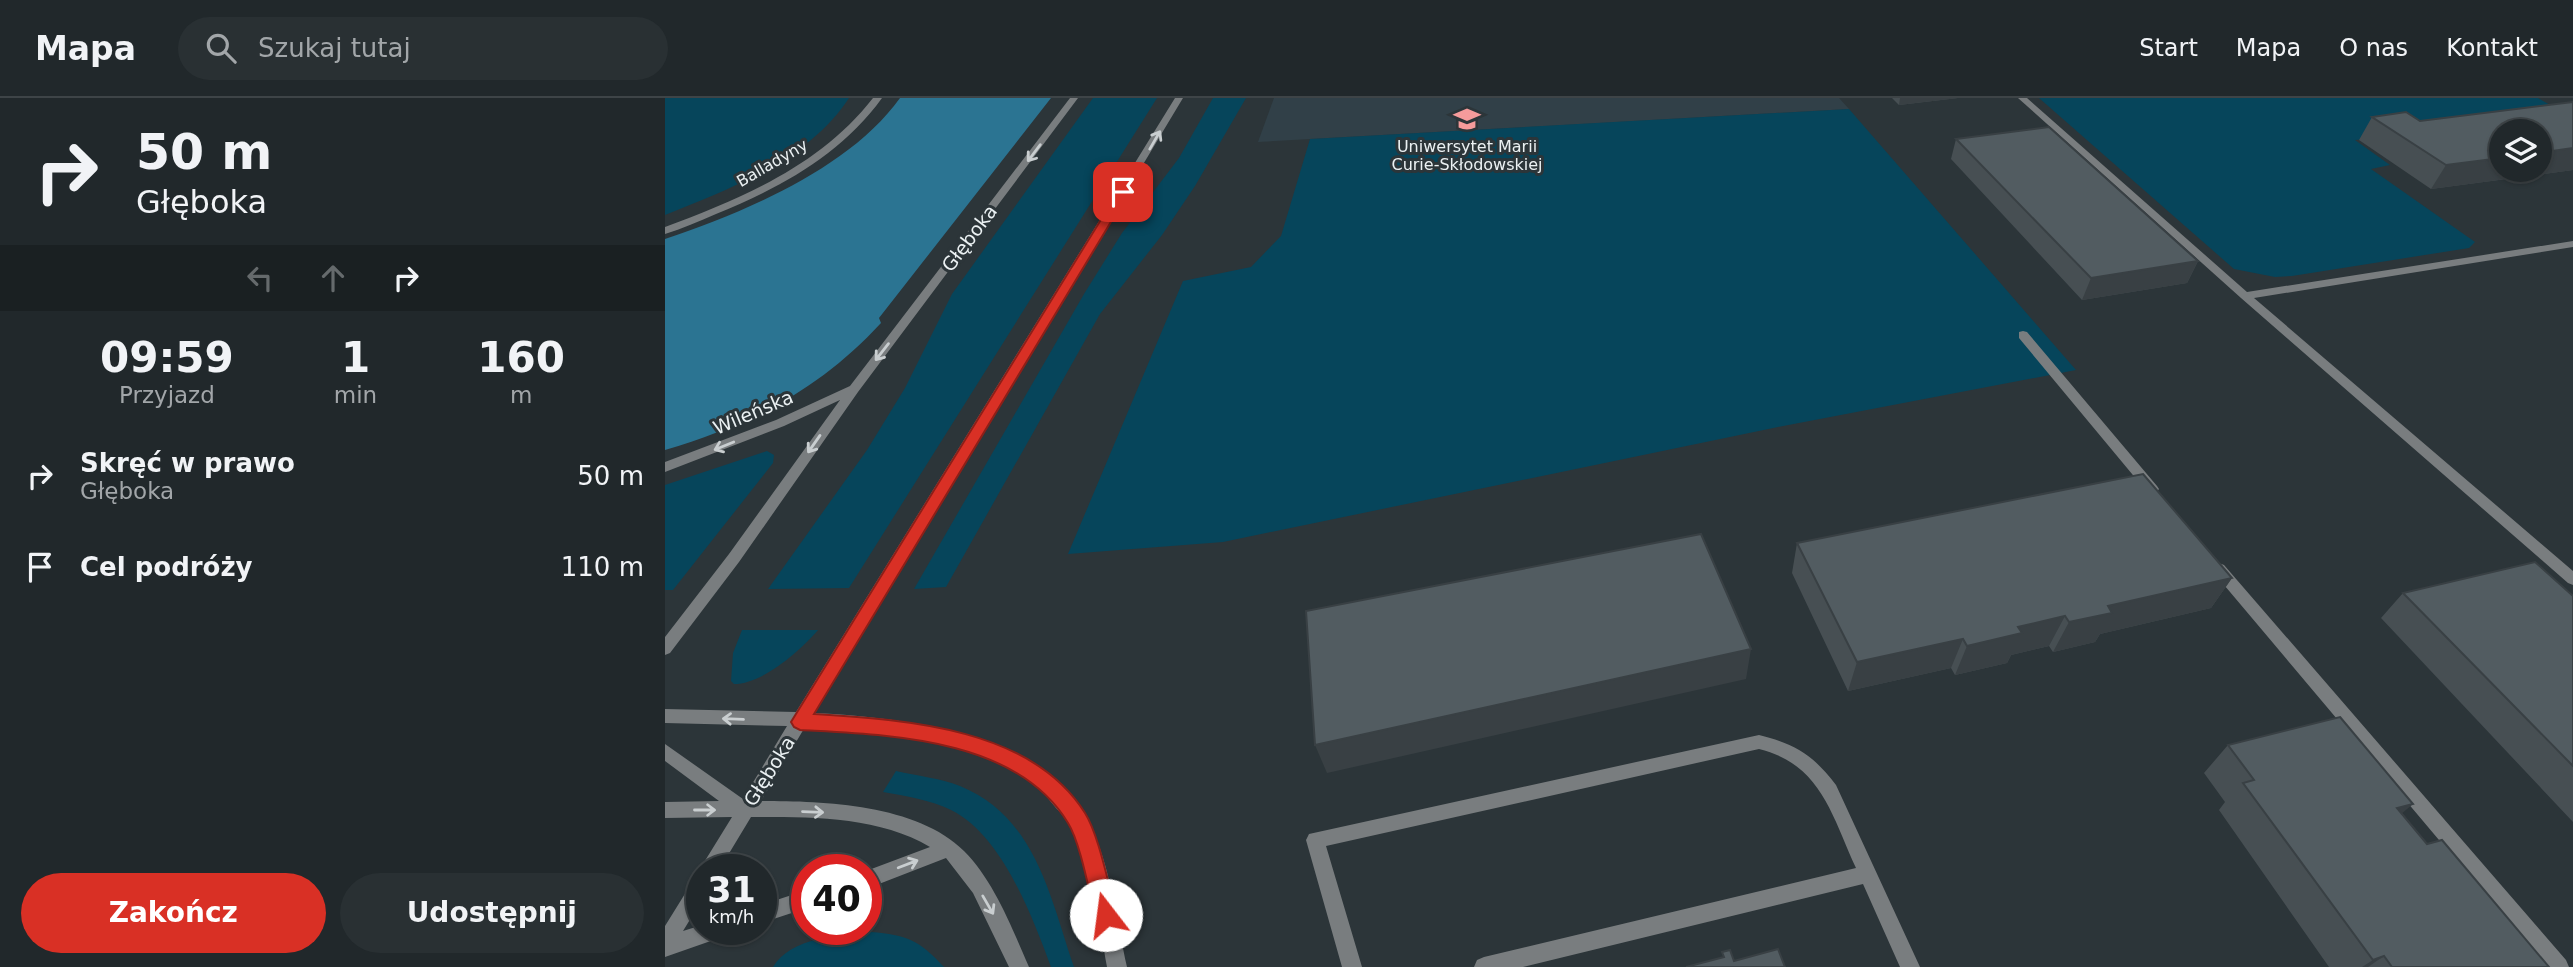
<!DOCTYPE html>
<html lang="pl">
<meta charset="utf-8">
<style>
:root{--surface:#21282b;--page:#293033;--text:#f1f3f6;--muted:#a2a6a9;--line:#3e4447;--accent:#d93025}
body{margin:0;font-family:"DejaVu Sans",sans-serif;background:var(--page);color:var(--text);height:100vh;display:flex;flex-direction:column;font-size:26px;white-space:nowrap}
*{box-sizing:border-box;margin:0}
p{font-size:23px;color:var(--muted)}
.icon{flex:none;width:38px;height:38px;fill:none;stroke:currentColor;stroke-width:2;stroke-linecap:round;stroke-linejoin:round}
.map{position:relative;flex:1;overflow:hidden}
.details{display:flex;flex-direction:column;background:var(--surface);width:665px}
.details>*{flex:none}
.guide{background:#21282b;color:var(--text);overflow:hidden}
.buttons{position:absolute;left:1824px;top:21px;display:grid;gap:14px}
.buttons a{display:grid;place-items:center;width:63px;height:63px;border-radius:50%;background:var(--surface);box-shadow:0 2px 5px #0004,0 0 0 2px var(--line);font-size:35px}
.speed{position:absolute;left:21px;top:756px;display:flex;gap:14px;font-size:35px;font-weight:700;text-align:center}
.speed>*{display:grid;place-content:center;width:91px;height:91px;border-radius:50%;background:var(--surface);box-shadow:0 2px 5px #0004,0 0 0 2px var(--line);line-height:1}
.speed small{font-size:18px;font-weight:400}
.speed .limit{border:10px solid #d22;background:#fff;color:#111}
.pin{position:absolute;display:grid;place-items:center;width:60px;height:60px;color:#fff;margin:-30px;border-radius:14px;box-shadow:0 4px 10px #0006}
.me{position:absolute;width:77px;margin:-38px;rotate:345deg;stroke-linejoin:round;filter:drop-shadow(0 0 5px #0008)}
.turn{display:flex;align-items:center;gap:24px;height:147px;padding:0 21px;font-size:32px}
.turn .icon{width:91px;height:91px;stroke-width:2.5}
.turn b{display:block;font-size:49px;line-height:60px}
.lanes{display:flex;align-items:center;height:66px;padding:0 21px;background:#0003;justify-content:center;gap:35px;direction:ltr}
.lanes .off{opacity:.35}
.eta{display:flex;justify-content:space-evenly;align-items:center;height:119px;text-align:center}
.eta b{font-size:42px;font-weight:600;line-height:49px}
.action{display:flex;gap:14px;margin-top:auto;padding:14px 21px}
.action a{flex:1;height:80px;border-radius:42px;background:var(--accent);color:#fff;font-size:28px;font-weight:600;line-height:80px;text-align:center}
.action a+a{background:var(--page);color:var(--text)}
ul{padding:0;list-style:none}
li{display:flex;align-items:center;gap:21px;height:91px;padding:0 21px}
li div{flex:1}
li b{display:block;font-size:26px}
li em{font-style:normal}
header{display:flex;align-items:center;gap:42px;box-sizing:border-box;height:98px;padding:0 35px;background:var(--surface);border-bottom:2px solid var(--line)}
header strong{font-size:33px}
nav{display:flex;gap:38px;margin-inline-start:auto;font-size:24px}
.search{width:490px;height:63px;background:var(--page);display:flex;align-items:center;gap:18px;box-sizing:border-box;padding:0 24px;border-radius:38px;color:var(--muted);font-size:26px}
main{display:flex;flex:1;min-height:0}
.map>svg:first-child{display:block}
.built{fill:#314048}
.green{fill:#06455b}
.forest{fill:#2b7492}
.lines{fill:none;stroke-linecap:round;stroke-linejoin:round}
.service{fill:#797d7f;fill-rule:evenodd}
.minor{fill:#797d7f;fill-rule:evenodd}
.tertiary{fill:#797d7f;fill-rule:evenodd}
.wall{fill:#474f53}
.shaded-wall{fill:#394044}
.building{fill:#525c61;stroke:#394044;stroke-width:2}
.oneway{stroke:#c9ced0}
.route{fill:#d93025;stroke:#8d1f18;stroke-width:2}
.labels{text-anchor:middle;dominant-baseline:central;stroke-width:6;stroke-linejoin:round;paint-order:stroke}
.far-poi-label{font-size:16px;fill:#ebf1f3;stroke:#2c3539}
.far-street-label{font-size:16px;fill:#ebf1f3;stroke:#2c3539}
.street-label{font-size:19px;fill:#ebf1f3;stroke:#2c3539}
</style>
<header>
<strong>Mapa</strong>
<div class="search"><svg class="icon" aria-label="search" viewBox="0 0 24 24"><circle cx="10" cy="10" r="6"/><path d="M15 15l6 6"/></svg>Szukaj tutaj</div>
<nav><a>Start</a><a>Mapa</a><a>O nas</a><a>Kontakt</a></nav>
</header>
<main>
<section class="details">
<div class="guide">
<div class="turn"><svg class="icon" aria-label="right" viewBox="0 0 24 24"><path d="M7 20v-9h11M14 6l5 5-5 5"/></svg><div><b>50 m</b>Głęboka</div></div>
<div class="lanes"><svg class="icon off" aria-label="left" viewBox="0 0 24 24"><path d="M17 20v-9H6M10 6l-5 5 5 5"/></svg><svg class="icon off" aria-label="ahead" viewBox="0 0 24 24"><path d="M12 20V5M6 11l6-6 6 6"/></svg><svg class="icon" aria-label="right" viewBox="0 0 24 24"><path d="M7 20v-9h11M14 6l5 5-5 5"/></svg></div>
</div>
<div class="eta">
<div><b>09:59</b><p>Przyjazd</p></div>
<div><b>1</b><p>min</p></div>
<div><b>160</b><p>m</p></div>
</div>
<ul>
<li><svg class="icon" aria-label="right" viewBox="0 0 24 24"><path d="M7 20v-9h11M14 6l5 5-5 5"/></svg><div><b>Skręć w prawo</b><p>Głęboka</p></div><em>50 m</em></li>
<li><svg class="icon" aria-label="arrive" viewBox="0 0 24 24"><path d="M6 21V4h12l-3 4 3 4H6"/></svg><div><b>Cel podróży</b></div><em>110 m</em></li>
</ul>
<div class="action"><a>Zakończ</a><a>Udostępnij</a></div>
</section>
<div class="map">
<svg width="1908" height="869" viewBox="0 0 1908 869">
<rect width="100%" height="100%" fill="#2c3539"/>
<path class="built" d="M 609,0 L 1174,0 L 1184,11 L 593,44 Z"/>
<path class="green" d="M 0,0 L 184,0 C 145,61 64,91 0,117 Z
M 428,0 L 492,0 L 184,490 L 103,491 L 202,352 L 240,290 L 287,196 Z
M 548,0 L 581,0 L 530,88 L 497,137 L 435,216 L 281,489 L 249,491 L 419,196 L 457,135 L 514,60 Z
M 1374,0 L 1873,0 L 1908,20 L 1908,24 L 1690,42 L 1725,67 L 1706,71 L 1810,144 L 1804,150 L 1627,178 L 1610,179 L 1569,171 Z
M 1184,11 L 1411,272 L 1113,329 L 558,444 L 403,456 L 518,183 L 586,169 L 616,138 L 645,41 Z
M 102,353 L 109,357 L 108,365 L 8,492 L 0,492 L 0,387 Z
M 77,532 L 153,532 C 136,552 98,586 69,586 L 66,583 L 68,555 Z
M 231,673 C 252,678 275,680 295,688 C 371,719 385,799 409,869 L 386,869 C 367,818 337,737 286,712 C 266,702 240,698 218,694 Z
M 206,834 C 242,837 254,842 279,869 L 108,869 C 126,839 175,837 206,834 Z"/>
<path class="forest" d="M 235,0 L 386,0 L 214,220 L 216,225 C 154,292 87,326 0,352 L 0,141 C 80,114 185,70 235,0 Z"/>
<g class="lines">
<path class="service" d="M 1353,0 L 1362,0 L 1582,194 L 1908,143 L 1908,149 L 1589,200 L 1908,473 L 1908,487 L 1903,485 L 1576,200 Z
M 1094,637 C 1131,646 1148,657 1171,687 L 1255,869 L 1235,869 L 1198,786 L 858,869 L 809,869 L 812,862 L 819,859 L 1191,770 C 1167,718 1156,666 1094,651 L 661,748 L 697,869 L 677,869 L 641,742 L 644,736 Z"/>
<path class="minor" d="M 208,0 L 217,0 C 176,57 115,90 51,116 C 34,123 17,131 0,136 L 0,129 C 78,100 156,67 208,0 Z
M 1358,233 L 1362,234 L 1492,388 L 1494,391 L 1492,394 L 1482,394 L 1354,240 L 1354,234 Z
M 1554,465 L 1559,467 L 1901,862 L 1904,869 L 1881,869 L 1549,475 L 1547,471 L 1549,467 Z"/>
<path class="tertiary" d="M 405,0 L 413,0 L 193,294 L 74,464 L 5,555 L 0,557 L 0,539 L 64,456 L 175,302 L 119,328 L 0,374 L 0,364 L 111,322 L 185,288 Z
M 510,0 L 518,0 L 148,615 C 238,619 364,635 418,716 C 444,753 452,825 462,869 L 442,869 C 434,826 429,769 408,730 C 403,723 397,716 391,710 C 385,703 380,695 373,690 C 317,643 211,632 140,629 L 96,703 C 158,703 252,706 299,753 C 329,783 347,830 364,869 L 344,869 L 308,795 L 281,760 L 201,791 L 201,773 L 265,749 C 213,718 145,719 86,719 L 54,772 L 37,772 L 37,802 L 18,833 L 37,827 L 37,831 L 62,831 L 60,838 L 0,859 L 0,828 L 31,778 L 36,775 L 35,772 L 38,766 L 67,719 L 0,720 L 0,704 L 54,703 L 0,663 L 0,646 L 78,701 L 122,628 L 0,625 L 0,611 L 131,614 Z
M 142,792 L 142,810 L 96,825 L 96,807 Z"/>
</g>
<path class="wall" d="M 1227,0 L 1293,0 L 1234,7 Z
M 1908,4 L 1908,72 L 1766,91 L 1694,42 L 1707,19 L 1755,23 Z
M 1291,41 L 1533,163 L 1522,185 L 1417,202 L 1286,61 Z
M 1132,445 L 1567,480 L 1546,510 L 1435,536 L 1430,544 L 1388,554 L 1384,548 L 1346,557 L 1342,565 L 1290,577 L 1286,570 L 1183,593 L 1127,475 Z
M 1738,495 L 1908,498 L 1908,724 L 1716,520 Z
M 1563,647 L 1736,716 L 1762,746 L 1884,869 L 1664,869 L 1554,712 L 1560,704 L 1539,675 Z"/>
<path class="shaded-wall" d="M 1235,0 L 1293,0 L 1234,7 Z
M 1908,50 L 1908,72 L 1766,91 L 1781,67 L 1836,60 L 1836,72 L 1874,72 L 1874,55 Z
M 1533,163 L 1522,185 L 1417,202 L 1426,180 Z
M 1567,480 L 1546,510 L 1435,536 L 1430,544 L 1388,554 L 1404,524 L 1443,508 Z
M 1400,518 L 1384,548 L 1346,557 L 1342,565 L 1290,577 L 1302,548 L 1353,529 Z
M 1298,541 L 1286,570 L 1183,593 L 1192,564 Z
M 1086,551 L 1081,581 L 662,675 L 650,647 Z
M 1748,706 L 1716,733 L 1732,710 Z
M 1719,858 L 1703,869 L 1697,869 L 1708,862 Z"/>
<path class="building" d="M 1908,4 L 1908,50 L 1874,55 L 1874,33 L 1836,33 L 1836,60 L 1781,67 L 1707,19 L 1741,14 L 1755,23 Z
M 1384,29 L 1533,163 L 1426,180 L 1291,41 Z
M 1478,376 L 1567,480 L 1443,508 L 1447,515 L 1404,524 L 1400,518 L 1353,529 L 1357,535 L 1302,548 L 1298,541 L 1192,564 L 1132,445 Z
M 1036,436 L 1086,551 L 650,647 L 641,513 Z
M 1870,464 L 1908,498 L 1908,668 L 1738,495 Z
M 1675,619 L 1748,706 L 1732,710 L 1762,746 L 1777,742 L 1884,869 L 1727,869 L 1719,858 L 1708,862 L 1578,685 L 1589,682 L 1563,647 Z
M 1113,851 L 1120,869 L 1021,869 L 1059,859 L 1057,854 L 1065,852 L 1069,863 Z"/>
<defs><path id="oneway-shaft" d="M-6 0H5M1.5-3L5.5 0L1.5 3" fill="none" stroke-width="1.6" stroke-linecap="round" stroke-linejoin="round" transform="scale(1.75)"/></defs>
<g class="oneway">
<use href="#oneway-shaft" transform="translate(490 42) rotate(-60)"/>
<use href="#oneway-shaft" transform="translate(369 55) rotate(127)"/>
<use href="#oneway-shaft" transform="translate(217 254) rotate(128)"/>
<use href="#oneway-shaft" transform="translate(149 346) rotate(125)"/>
<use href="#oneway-shaft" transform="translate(59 348) rotate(158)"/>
<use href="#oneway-shaft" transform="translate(68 621) rotate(-178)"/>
<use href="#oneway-shaft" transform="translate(40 712)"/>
<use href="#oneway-shaft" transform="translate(148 714) rotate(2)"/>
<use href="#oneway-shaft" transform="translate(243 766) rotate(-21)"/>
<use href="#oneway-shaft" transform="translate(323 807) rotate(60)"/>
</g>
<path class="route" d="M 458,91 L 464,94 L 149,616 C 240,622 366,629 420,715 C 434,737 444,790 452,817 L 449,825 L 441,828 L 433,825 L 430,817 C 424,793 415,744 403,725 C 351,639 223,637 135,632 L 129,629 L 126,624 L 453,94 Z"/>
<defs>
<g id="university-bare" transform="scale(2.1)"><path d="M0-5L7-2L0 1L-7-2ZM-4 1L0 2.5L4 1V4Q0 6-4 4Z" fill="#f59b9b" stroke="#2c3539" stroke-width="2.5" paint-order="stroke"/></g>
</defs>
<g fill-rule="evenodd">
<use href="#university-bare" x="802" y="21"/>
</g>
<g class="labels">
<g class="far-poi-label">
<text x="802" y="48">Uniwersytet Marii<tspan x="802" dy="18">Curie-Skłodowskiej</tspan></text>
</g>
<g class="far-street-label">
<text transform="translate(107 65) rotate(-30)">Balladyny</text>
</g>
<g class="street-label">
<text transform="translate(304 140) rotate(-53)">Głęboka</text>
<text transform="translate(88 314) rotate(-23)">Wileńska</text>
<text transform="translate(104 673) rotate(-58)">Głęboka</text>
</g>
</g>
</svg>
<div class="buttons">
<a><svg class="icon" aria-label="layers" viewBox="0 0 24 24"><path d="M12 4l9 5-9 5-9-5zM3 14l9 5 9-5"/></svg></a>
</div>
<div class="speed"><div>31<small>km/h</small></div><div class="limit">40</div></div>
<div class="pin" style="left:458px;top:94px;background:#d93025"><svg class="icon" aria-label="arrive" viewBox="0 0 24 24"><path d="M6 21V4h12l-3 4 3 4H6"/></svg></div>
<svg class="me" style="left:441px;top:817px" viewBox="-20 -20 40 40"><circle r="19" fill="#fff"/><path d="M0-13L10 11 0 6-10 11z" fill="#d93025"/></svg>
</div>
</main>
